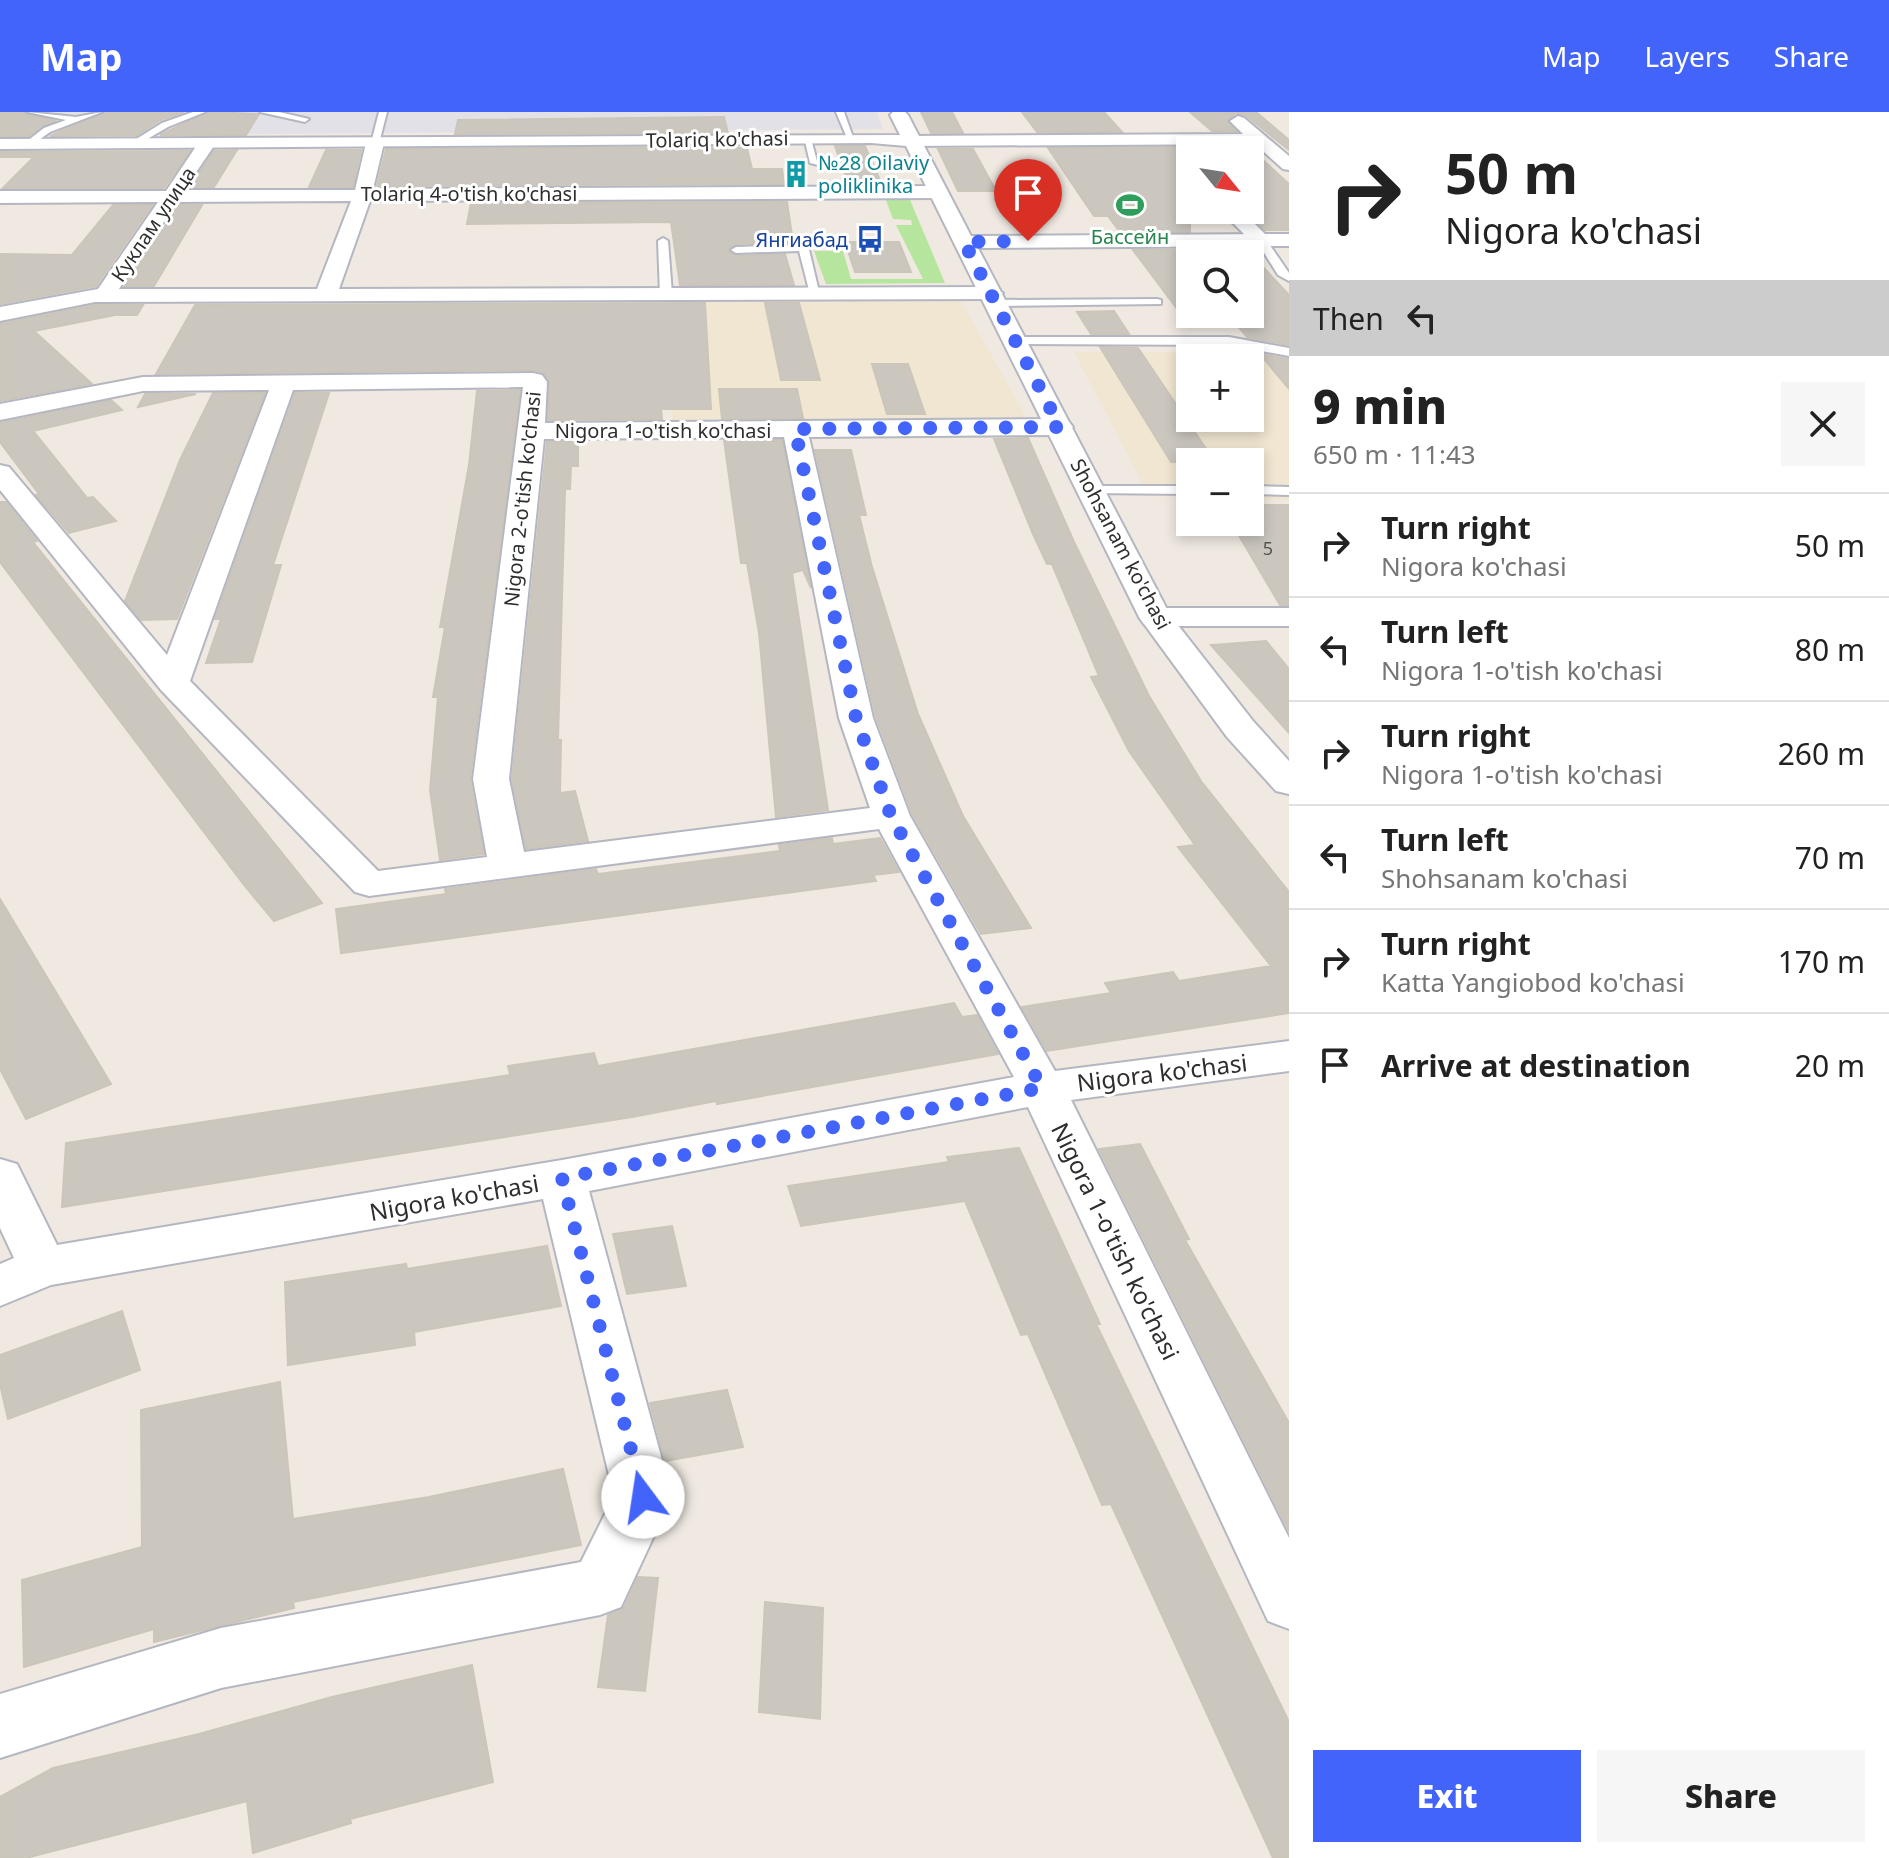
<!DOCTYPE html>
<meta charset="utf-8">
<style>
:root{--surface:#fff;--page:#f6f6f6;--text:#222;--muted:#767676;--line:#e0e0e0;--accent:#4264fb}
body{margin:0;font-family:"Noto Sans",sans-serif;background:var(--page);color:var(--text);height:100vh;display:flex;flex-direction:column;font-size:30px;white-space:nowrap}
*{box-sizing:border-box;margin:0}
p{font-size:26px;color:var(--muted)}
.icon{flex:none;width:44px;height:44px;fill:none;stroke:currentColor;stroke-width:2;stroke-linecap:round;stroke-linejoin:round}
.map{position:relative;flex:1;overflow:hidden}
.panel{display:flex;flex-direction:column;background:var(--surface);width:600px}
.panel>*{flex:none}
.hud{background:#fff;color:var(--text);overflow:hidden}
.needle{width:52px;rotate:120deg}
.buttons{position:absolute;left:1176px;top:24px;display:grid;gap:16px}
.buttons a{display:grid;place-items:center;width:88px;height:88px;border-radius:0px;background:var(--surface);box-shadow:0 4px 12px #0003;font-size:40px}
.pin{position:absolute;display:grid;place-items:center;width:68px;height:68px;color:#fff;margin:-82px -34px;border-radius:50% 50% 50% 0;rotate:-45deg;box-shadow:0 0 8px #0007}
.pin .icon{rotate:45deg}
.me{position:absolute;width:88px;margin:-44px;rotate:346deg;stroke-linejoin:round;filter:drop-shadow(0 0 6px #0008)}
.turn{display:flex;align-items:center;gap:28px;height:168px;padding:0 24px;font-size:36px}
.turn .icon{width:104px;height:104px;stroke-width:2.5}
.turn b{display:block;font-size:56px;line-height:68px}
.then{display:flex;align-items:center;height:76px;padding:0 24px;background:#0003;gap:16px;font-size:30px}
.round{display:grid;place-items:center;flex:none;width:84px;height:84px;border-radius:0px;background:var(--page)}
.summary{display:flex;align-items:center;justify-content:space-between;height:136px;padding:0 24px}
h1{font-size:48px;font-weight:800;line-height:60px}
.cta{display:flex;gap:16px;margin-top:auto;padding:16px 24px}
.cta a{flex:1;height:92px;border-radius:0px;background:var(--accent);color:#fff;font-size:32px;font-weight:800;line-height:92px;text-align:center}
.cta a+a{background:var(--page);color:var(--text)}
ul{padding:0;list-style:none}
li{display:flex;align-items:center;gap:24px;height:104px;padding:0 24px;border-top:2px solid var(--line)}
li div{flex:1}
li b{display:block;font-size:30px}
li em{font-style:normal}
header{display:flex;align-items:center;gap:48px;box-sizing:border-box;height:112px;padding:0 40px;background:var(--accent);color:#fff}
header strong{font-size:38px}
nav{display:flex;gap:44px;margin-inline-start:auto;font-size:28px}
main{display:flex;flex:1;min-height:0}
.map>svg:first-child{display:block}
.industrial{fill:#e3e1e8}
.education{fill:#f0e6d1;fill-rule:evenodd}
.green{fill:#b6e59e}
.building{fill:#cbc7bf;stroke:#cbc5ba;stroke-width:2}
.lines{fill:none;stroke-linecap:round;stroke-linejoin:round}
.lane-casing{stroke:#b4b7c1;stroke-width:4}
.street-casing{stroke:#b4b7c1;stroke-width:4}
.secondary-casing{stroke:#b4b7c1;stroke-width:4}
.lane{fill:#fff;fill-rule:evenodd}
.street{fill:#fff;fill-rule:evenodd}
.secondary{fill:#fff;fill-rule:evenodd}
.route{stroke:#4264fb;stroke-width:14;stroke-dasharray:0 25.2}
.labels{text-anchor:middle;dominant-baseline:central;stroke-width:6;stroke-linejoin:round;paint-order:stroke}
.far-number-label{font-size:18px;fill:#555452}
.far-street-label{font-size:20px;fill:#2e2e2e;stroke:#fff}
.far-culture-label{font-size:20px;fill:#0d838f;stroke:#fff;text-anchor:start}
.far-leisure-label{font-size:20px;fill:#27864d;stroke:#fff}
.far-transit-label{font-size:20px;fill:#164399;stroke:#fff;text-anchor:end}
.street-label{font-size:24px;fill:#2e2e2e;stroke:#fff}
</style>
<header>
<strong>Map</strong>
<nav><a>Map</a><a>Layers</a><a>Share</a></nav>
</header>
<main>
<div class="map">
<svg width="1289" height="1746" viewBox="0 0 1289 1746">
<rect width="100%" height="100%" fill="#efe9e1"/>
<path class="industrial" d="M 0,0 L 877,0 L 883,17 L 0,24 Z"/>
<path class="education" d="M 961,189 L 1026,305 L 672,308 L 659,190 Z
M 1074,240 L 1289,240 L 1289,388 L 1250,387 L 1250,350 L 1190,350 L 1190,385 L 1149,384 ZM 1190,246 L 1250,246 L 1250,306 L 1190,306 Z"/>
<path class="green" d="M 886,88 L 910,88 L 945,171 L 826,172 L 814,139 L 843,139 L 851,167 L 923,167 L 896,113 L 912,113 L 911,108 L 893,107 Z"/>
<path class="building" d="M 0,0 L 24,0 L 55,9 L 29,24 L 0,24 Z
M 105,0 L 184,0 L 160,8 L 137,23 L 50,24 Z
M 208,0 L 259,2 L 246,23 L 160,23 Z
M 921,0 L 952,0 L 963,21 L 931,21 Z
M 1022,0 L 1104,0 L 1122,20 L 1037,20 Z
M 1190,0 L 1256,0 L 1289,28 L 1289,38 L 1245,3 L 1236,1 L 1227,9 L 1236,19 L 1212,19 Z
M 724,5 L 728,21 L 455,22 L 458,8 Z
M 835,34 L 865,34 L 879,66 L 847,67 Z
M 732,35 L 747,36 L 752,57 L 782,57 L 784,72 L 377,74 L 386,37 Z
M 1190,35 L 1190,120 L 1120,120 L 1108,104 L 1094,104 L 1048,36 Z
M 1231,35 L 1254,35 L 1257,38 L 1252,38 L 1289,72 L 1289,118 L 1265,118 L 1250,103 L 1250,38 Z
M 938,37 L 973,37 L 996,79 L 958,79 Z
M 237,38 L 214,75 L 190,75 L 214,39 Z
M 326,38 L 361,38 L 353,75 L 309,75 Z
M 190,39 L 164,76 L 3,76 L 34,45 L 0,45 L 0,40 Z
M 787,90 L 793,130 L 736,132 L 728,139 L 736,144 L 785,142 L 794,173 L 680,173 L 671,110 L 467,112 L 471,91 Z
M 113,93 L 152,93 L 96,174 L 0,192 L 0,142 L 72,143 Z
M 179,93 L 202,93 L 154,174 L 125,174 Z
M 845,130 L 899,130 L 911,160 L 855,160 Z
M 1133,138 L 1190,138 L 1190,214 Z
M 1250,141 L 1289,183 L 1289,233 L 1247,225 L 1228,202 L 1250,202 Z
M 705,191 L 711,297 L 661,297 L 662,307 L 548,308 L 549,268 L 543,260 L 533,258 L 156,262 L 195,193 Z
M 765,191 L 799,191 L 820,268 L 781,268 Z
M 95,193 L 143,193 L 137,203 L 115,203 L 34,219 L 92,272 L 0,289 L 0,212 Z
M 1114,199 L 1129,222 L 1091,222 L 1077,200 Z
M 1100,235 L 1138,236 L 1215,350 L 1171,350 Z
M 1260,242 L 1289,247 L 1289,277 Z
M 872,252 L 908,252 L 925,302 L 887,302 Z
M 719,277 L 797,277 L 803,306 L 722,307 Z
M 520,278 L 470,667 L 484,742 L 440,748 L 430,678 L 438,585 L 433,585 L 445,515 L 440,515 L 469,353 L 477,279 Z
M 213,281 L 265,281 L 177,507 L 141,508 L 125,489 L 180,348 Z
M 295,281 L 329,281 L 273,453 L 281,453 L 252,550 L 206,551 L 221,507 L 215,507 Z
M 145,282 L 196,282 L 138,295 Z
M 111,288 L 122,298 L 33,319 L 87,386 L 93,385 L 116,409 L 69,421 L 36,383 L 39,382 L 0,330 L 0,311 Z
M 1028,326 L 1074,430 L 1149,584 L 1201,669 L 1289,780 L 1289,901 L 1047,939 L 1022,895 L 1111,881 L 1105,871 L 1173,860 L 1179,869 L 1271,854 L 1178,735 L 1195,733 L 1129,639 L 1091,565 L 1099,564 L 1052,452 L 1047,452 L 1033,422 L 994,327 Z
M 724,328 L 782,328 L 811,476 L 803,458 L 792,461 L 828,698 L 776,705 L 759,521 L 747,451 L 741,451 Z
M 547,330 L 578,330 L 578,354 L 571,354 L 570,377 L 565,377 L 558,628 L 561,628 L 560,681 L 575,679 L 588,729 L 526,737 L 512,667 Z
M 815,338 L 851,338 L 866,403 L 859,403 L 872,455 L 918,602 L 963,704 L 1031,816 L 981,822 L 913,703 L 876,605 Z
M 0,390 L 6,390 L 37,429 L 33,430 L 322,791 L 274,809 L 244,773 L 0,450 Z
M 1250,393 L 1289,393 L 1289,493 L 1280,493 L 1231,410 L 1250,410 Z
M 1266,529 L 1289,557 L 1289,621 L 1211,533 Z
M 832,726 L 833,732 L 880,726 L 899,760 L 873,763 L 876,769 L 341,841 L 336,797 L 446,782 L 445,777 L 596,757 L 598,762 L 780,739 L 779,733 Z
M 0,787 L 111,972 L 26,1007 L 0,957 Z
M 954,891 L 962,905 L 977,903 L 998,942 L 717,992 L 716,989 L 632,1005 L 62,1095 L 66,1031 L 510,963 L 508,954 L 594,941 L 598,954 Z
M 1140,1032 L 1189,1127 L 1185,1128 L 1289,1311 L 1289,1419 L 1099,1037 Z
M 1019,1036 L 1100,1212 L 1096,1212 L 1289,1610 L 1289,1746 L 1273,1746 L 1111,1392 L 1102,1393 L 1028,1222 L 1021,1223 L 965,1089 L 801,1114 L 788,1074 L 949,1050 L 947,1045 Z
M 672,1114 L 686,1174 L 627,1182 L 613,1122 Z
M 547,1134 L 561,1194 L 414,1220 L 415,1233 L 288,1253 L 285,1170 L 406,1152 L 407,1157 Z
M 122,1199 L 140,1258 L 8,1307 L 0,1272 L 0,1243 Z
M 280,1270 L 293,1407 L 429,1385 L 563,1357 L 581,1433 L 293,1490 L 294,1496 L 154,1530 L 154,1517 L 24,1555 L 22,1468 L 142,1435 L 141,1298 Z
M 727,1278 L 743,1335 L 665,1349 L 650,1291 Z
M 638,1465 L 658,1466 L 645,1579 L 598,1575 L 608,1503 L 624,1496 Z
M 765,1490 L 823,1496 L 820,1607 L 759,1600 Z
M 472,1553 L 493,1670 L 350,1707 L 351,1711 L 253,1741 L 247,1689 L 26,1746 L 0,1746 L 0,1685 L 53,1656 L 199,1622 L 332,1585 Z"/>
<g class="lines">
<g class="lane-casing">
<path id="lane" d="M 27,0 L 76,5 L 102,0 L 50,20 L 29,35 L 26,30 L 44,16 L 66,8 Z
M 193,0 L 205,0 L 168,15 L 137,33 L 130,31 L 162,11 Z
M 260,0 L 279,0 L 309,7 L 305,10 Z
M 379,0 L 387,0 L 379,31 L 375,34 L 371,31 Z
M 836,0 L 844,0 L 854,28 L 847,26 Z
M 804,25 L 811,27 L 818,53 L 810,51 Z
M 797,123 L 806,125 L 820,184 L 810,182 L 799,139 L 736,141 L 731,138 L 736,135 L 798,133 Z
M 663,126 L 668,129 L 672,182 L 666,185 L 660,182 L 658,129 Z
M 1257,126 L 1265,126 L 1289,161 L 1289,169 L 1278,163 L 1256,128 Z
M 1157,187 L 1161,188 L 1161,192 L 997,194 L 991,191 L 997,188 Z
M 1016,225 L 1229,225 L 1289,236 L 1289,244 L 1229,233 L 1012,232 L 1010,229 Z
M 1091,374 L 1190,374 L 1190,382 L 1086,381 L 1086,375 Z
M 1250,374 L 1289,375 L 1289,383 L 1250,382 Z"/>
</g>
<g class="street-casing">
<path id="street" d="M 1238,4 L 1244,6 L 1289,44 L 1289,58 L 1283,57 L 1255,32 L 910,34 L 901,29 L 910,24 L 1243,22 L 1230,9 Z
M 207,26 L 216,31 L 184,78 L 355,78 L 366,31 L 375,26 L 384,31 L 373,77 L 937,74 L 946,80 L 937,86 L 370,89 L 339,177 L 992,175 L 1003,181 L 992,187 L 95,190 L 0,209 L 0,195 L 98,177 L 158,90 L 0,91 L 0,79 L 166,79 L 201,27 ZM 351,89 L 317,177 L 119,177 L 177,90 Z
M 1220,98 L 1241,98 L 1271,128 L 1261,134 L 1254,132 Z
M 533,261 L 542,263 L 547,270 L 545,311 L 1060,307 L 1069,310 L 1073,315 L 1069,320 L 1060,323 L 809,325 L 873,606 L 910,704 L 1055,959 L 1289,929 L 1289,959 L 1071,988 L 1289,1426 L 1289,1517 L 1268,1509 L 1028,995 L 589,1079 L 672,1385 L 621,1495 L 600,1503 L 221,1576 L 0,1646 L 0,1582 L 221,1516 L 581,1450 L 614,1384 L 543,1087 L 51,1173 L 0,1194 L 0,1152 L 14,1146 L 0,1116 L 0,1047 L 17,1052 L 57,1133 L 562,1048 L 1014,965 L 879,717 L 369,784 L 355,780 L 161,578 L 0,378 L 0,353 L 9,355 L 167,543 L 269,278 L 143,279 L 0,308 L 0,292 L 143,265 ZM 523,275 L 473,667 L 487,745 L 378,759 L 190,569 L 293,278 ZM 784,325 L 839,606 L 870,696 L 524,740 L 509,667 L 544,327 Z
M 1155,496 L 1289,496 L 1289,514 L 1155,514 L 1144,512 L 1139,505 L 1144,498 Z"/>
</g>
<g class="secondary-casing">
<path id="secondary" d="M 893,0 L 905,0 L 908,3 L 971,124 L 1289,122 L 1289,134 L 978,136 L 1170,503 L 1253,609 L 1289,649 L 1289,682 L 1276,679 L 1227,625 L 1139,505 L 906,34 L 871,31 L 0,37 L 0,27 L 900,23 L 890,3 Z"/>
</g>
<use href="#lane" class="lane"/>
<use href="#street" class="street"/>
<use href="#secondary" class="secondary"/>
</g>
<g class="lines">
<path class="route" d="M 643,1385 L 562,1066 L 1042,976 L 891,704 L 856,606 L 795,317 L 1060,315 L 964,130 L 1028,129"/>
</g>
<defs>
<g id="building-bare" transform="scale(2.16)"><path d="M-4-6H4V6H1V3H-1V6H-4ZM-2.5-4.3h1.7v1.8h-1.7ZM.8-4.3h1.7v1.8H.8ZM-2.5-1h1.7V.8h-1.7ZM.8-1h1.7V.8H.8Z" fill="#0f9aa8" stroke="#fff" stroke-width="2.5" paint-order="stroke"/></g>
<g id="stadium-bare" transform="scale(2.16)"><path d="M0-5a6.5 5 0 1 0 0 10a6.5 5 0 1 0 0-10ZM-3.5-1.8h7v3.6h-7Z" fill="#2e9e5b" stroke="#fff" stroke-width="2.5" paint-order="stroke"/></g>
<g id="bus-bare" transform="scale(2.16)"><path d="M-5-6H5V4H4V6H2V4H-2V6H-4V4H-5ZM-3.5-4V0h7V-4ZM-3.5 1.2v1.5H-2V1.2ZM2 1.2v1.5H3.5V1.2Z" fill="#1a4fb4" stroke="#fff" stroke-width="2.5" paint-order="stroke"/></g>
</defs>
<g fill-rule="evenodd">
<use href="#building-bare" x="796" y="62"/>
<use href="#stadium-bare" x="1130" y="93"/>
<use href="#bus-bare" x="870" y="127"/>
</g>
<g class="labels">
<g class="far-number-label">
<text x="1268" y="436">5</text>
</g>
<g class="far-street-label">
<text transform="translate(717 27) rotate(-1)">Tolariq ko'chasi</text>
<text x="469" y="81">Tolariq 4-o'tish ko'chasi</text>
<text transform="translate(153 112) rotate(-56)">Куклам улица</text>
<text x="663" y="318">Nigora 1-o'tish ko'chasi</text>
<text transform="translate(522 387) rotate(-84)">Nigora 2-o'tish ko'chasi</text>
<text transform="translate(1121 432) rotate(62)">Shohsanam ko'chasi</text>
</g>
<g class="far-culture-label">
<text x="818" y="50">№28 Oilaviy<tspan x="818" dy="23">poliklinika</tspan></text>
</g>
<g class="far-leisure-label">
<text x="1130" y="124">Бассейн</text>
</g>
<g class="far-transit-label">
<text x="848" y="127">Янгиабад</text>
</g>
<g class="street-label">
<text transform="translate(1162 960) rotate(-7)">Nigora ko'chasi</text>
<text transform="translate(454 1085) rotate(-10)">Nigora ko'chasi</text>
<text transform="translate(1116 1129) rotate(64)">Nigora 1-o'tish ko'chasi</text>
</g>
</g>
</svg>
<div class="buttons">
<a><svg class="needle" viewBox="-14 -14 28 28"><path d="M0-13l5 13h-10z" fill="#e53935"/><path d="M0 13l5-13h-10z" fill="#767676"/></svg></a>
<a><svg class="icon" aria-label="search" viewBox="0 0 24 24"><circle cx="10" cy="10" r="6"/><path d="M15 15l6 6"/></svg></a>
<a>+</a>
<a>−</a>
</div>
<div class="pin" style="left:1028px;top:129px;background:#d93025"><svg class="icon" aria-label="arrive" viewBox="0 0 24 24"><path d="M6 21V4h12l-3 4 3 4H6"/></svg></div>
<svg class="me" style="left:643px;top:1385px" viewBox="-20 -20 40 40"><circle r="19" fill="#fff"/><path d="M0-13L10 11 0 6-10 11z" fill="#4264fb"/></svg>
</div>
<section class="panel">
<div class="hud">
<div class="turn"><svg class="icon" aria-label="right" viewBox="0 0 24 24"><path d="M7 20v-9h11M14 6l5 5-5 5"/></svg><div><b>50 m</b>Nigora ko'chasi</div></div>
<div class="then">Then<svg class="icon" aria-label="left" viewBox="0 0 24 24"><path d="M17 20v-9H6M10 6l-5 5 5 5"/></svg></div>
</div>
<div class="summary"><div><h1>9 min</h1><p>650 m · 11:43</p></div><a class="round"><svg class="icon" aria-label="close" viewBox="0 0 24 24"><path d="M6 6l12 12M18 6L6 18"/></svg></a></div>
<ul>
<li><svg class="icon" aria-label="right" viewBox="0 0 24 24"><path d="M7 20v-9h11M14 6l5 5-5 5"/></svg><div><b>Turn right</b><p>Nigora ko'chasi</p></div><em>50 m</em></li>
<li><svg class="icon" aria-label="left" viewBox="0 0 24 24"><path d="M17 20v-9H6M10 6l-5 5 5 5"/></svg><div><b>Turn left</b><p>Nigora 1-o'tish ko'chasi</p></div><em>80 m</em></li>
<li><svg class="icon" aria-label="right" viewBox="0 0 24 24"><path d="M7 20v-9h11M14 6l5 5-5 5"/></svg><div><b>Turn right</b><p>Nigora 1-o'tish ko'chasi</p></div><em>260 m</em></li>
<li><svg class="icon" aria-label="left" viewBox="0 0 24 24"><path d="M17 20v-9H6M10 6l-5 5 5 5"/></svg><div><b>Turn left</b><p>Shohsanam ko'chasi</p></div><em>70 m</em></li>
<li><svg class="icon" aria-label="right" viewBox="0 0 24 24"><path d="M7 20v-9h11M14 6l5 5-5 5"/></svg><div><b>Turn right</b><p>Katta Yangiobod ko'chasi</p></div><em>170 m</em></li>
<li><svg class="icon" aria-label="arrive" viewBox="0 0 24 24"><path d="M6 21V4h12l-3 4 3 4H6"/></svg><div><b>Arrive at destination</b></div><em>20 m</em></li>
</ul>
<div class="cta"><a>Exit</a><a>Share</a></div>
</section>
</main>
